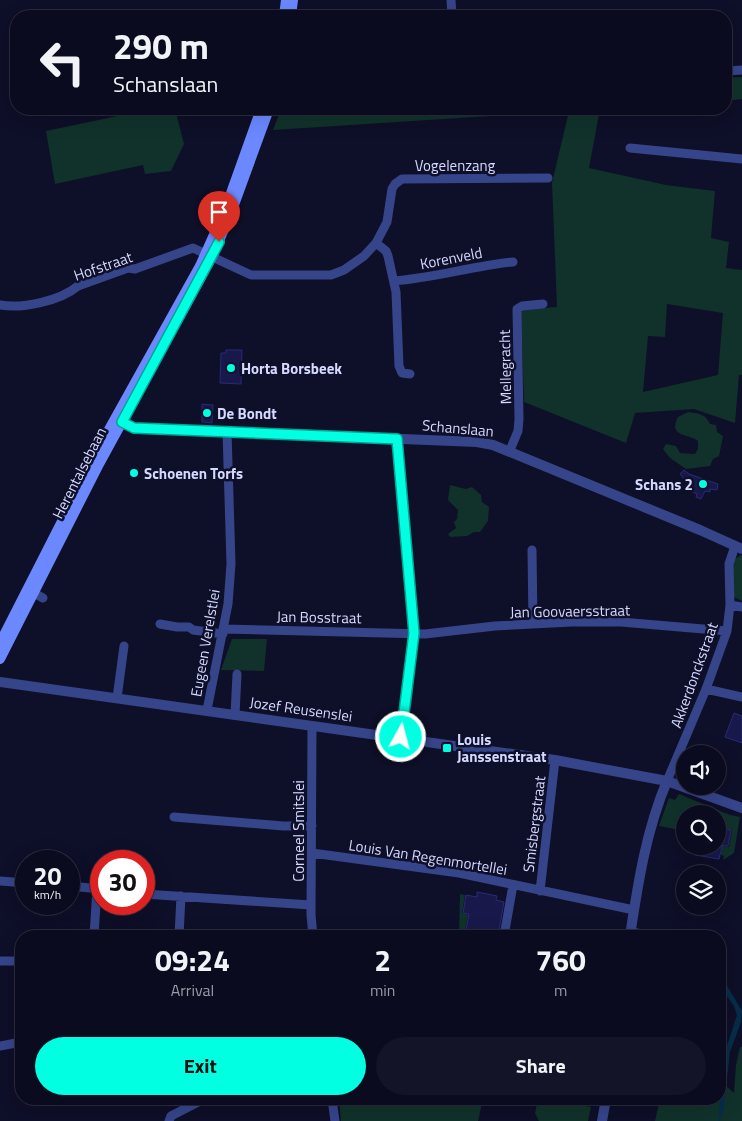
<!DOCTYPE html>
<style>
:root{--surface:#0a0b1e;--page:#131427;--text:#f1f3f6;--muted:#999ba4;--line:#2a2b3c;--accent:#01ffe2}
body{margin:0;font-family:"Titillium Web",sans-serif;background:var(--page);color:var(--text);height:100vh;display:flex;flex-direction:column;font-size:19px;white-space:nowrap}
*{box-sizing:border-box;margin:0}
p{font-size:16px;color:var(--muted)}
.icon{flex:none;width:28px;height:28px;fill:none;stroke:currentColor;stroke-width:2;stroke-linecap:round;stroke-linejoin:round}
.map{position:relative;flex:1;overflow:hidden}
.sheet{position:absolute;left:15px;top:930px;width:711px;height:175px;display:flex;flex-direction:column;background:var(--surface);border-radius:20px;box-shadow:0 5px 20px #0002,0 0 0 1px var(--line)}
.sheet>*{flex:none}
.hud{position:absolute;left:10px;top:10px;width:722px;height:105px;border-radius:20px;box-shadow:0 5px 20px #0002,0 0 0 1px var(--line);background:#0a0b1e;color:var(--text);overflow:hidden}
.fabs{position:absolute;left:676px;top:745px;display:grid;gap:10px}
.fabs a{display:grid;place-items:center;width:50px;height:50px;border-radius:50%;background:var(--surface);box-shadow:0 5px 20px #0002,0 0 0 1px var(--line);font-size:25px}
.speed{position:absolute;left:15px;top:850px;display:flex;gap:10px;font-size:25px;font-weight:700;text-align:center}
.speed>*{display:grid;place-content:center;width:65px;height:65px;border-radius:50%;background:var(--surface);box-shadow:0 5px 20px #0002,0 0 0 1px var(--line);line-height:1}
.speed small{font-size:12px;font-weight:400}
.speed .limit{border:8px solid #d22;background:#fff;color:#111}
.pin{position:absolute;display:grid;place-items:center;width:42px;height:42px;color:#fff;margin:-51px -21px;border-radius:50% 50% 50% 0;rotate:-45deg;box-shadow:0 0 5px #0007}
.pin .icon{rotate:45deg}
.me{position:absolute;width:55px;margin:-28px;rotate:7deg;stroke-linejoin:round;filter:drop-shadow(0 0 4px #0008)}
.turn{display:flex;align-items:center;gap:18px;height:105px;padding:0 20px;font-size:22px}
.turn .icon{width:65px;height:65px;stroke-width:2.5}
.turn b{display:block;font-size:35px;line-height:42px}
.eta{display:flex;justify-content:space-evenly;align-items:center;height:85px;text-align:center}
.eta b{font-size:30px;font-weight:700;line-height:35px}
.action{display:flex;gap:10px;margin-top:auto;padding:10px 20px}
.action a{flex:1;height:58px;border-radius:30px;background:var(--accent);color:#111;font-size:20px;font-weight:700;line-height:58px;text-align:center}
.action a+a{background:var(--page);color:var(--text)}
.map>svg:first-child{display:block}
.green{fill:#10322a;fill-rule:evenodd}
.water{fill:#062d48}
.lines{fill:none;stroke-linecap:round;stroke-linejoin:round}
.stream{stroke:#062d48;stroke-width:2}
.building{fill:#18194a;stroke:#292a78}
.minor{stroke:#36458a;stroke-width:9}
.tertiary{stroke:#36458a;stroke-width:10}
.secondary{stroke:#6c88ff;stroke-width:10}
.route-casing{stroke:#01a693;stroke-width:12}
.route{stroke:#01ffe2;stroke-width:9}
.poi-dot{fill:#01ffe2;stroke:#0e0f28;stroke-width:2}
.labels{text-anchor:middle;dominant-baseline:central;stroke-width:5;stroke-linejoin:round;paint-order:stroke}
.street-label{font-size:15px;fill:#d5d9ff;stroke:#0e0f28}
.poi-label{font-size:15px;font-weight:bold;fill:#d5d9ff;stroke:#0e0f28;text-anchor:start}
</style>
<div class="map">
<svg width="742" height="1121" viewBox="0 0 742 1121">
<rect width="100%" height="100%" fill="#0e0f28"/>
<path class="green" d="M 742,77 L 742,99 L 726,101 L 726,78 Z
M 151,109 L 175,109 L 184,144 L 171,171 L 145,174 L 143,165 L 55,184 L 46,131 Z
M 281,109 L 600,109 L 589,168 L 666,185 L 715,191 L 711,238 L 729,242 L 726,268 L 742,270 L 742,375 L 739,375 L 735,423 L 694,409 L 635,413 L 626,443 L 524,402 L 521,310 L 557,307 L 552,183 L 569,111 L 273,130 ZM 667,304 L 723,313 L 718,375 L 643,392 L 648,336 L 665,337 Z
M 688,412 C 698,413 706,414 710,424 L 716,425 L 717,432 L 723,436 L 719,456 L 713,459 L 710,466 L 686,469 L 670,458 L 663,449 L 666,444 L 676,446 L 680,453 L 695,454 L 698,449 L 698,441 C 687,433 668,437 678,417 Z
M 450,485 L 466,489 L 472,487 L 481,495 L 482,502 L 489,507 L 488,521 L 480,532 L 474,532 L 467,536 L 450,537 L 448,534 L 456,528 L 454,522 L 457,519 L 458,510 L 448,500 Z
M 741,555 L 742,556 L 742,601 L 734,597 L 732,561 Z
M 232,639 L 267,639 L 264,671 L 221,670 Z
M 679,794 L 730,815 L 740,817 L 734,853 L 723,860 L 724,856 L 721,855 L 722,846 L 729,847 L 732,830 L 718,826 L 718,814 L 685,814 L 685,831 L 659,826 L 669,798 L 675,800 Z
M 460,894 L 465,895 L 462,913 L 468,915 L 464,936 L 459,936 Z
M 740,1047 L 742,1047 L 742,1121 L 655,1121 L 660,1099 L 720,1099 L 720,1083 L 725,1085 L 734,1093 L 736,1065 Z
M 339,1099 L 483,1099 L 478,1121 L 341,1121 Z
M 538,1099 L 554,1099 L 591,1107 L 588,1121 L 539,1121 L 535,1113 Z"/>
<path class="water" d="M 720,974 L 742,1011 L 741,1022 L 730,1052 L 723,1114 L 719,1113 L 725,1052 L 737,1015 L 734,1006 L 720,986 Z"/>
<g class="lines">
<path class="stream" d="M 719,1121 L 721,1110"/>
</g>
<path class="building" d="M 226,350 L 242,350 L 241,384 L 220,383 L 221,353 L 226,353 Z
M 202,404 L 213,405 L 212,423 L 202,422 Z
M 684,470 L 689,474 L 718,484 L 717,490 L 710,489 L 710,492 L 705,491 L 701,499 L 696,497 L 697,494 L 686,489 L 688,484 L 680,474 Z
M 734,713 L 742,716 L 742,743 L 725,737 Z
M 718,827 L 731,830 L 728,846 L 718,845 Z
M 708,846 L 722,846 L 719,859 L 695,855 L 696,850 L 707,852 Z
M 477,892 L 497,896 L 496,900 L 504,902 L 498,936 L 465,936 L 469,914 L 463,913 L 466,895 L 477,897 Z"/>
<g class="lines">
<path class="minor" d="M 451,0 L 452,16
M 726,71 L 742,70
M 630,148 L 742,159
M 376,243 L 386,251 L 388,256 L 396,292 L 399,366 L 402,373 L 410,374
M 394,281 C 434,278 473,266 513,262
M 0,305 C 22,309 60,301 78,286 L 128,268 L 135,269 L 193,248 L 251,275 L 331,275 L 344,270 L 364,256 L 376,243 L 387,222 L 392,189 L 395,184 L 402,179 L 548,178
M 397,439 L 414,633 L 401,737
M 510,450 L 518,431 L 519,419 L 517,309 L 522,306 L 543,304
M 532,550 L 533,624
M 34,593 L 43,598
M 730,605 L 742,607
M 160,624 L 177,627 L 189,627 L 193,630 L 223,634
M 224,629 L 425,634 L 495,626 L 572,622 L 621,622 L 727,631
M 706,689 L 742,697
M 117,698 L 124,646
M 207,710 L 228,604 L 231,564 L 227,431
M 235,715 L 237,674
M 312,726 L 311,915 L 313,936
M 667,781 L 706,689 L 727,631 L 730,605 L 729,564 L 735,546
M 174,817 L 283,826 L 312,826
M 312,853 L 459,873 L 634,910
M 0,881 L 26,883
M 69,886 L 101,889
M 540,891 L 555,760
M 144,894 L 311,905
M 631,932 L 653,936
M 94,936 L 97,888
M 179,936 L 181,896
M 504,936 L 513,885
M 0,961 L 21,961
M 0,1046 L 21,1042
M 332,1099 L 335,1121
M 169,1121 L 171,1116 L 204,1099"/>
<path class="tertiary" d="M 116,418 L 134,428 L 477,442 L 493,445 L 700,530 L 742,549
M 0,682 L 555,760 L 667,781 L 742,808
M 630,936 C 638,883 646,831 667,781
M 602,1121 L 606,1099"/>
<path class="secondary" d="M 284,16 L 286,0
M 291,16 L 293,0
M 0,643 L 106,435 L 200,266 L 225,210 L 261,109
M 0,659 L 99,464 L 212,257 L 231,213 L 269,109"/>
</g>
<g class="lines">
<g class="route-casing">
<path id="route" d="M 219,242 L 122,422 L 134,428 L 397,439 L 414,633 L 401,737"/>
</g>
<use href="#route" class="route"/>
</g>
<g class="poi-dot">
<circle cx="231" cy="368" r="5"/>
<circle cx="207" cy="413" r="5"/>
<circle cx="134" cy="473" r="5"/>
<circle cx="703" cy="484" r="5"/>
<rect x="442" y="743" width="10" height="10" rx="2.5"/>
</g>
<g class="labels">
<g class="street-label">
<text x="455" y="165">Vogelenzang</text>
<text transform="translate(451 258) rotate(-11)">Korenveld</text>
<text transform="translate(103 266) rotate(-19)">Hofstraat</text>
<text transform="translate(505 367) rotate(-91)">Mellegracht</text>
<text transform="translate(458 428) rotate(5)">Schanslaan</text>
<text transform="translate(79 473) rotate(-63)">Herentalsebaan</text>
<text transform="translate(570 611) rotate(-1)">Jan Goovaersstraat</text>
<text transform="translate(319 617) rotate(1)">Jan Bosstraat</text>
<text transform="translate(205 643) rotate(-80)">Eugeen Verelstlei</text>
<text transform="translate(694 675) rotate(-70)">Akkerdonckstraat</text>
<text transform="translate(301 709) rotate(8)">Jozef Reusenslei</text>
<text transform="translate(534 824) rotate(-83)">Smisbergstraat</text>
<text transform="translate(298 831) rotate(-90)">Corneel Smitslei</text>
<text transform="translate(428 857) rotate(9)">Louis Van Regenmortellei</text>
</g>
<g class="poi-label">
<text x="241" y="368">Horta Borsbeek</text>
<text x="217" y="413">De Bondt</text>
<text x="144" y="473">Schoenen Torfs</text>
<text x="693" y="484" text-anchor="end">Schans 2</text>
<text x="457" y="739">Louis<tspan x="457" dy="17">Janssenstraat</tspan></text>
</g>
</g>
</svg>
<div class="fabs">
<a><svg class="icon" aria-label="sound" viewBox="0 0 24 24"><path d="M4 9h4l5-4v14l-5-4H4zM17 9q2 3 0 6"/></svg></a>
<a><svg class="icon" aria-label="search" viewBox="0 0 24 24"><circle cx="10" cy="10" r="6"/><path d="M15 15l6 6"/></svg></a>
<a><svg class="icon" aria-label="layers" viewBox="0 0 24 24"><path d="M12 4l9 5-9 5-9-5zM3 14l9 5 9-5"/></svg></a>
</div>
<div class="speed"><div>20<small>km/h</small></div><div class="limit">30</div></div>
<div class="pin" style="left:219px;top:242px;background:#d93025"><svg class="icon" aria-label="arrive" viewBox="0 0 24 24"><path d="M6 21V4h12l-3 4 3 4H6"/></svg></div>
<svg class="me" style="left:401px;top:737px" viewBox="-20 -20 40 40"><circle r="17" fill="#01ffe2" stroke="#fff" stroke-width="3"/><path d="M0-11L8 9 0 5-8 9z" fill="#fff"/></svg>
<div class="hud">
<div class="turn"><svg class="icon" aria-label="left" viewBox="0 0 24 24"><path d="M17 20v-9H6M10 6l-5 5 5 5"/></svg><div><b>290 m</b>Schanslaan</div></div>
</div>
<section class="sheet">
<div class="eta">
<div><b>09:24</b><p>Arrival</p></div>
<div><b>2</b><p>min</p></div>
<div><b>760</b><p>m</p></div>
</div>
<div class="action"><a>Exit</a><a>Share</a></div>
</section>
</div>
